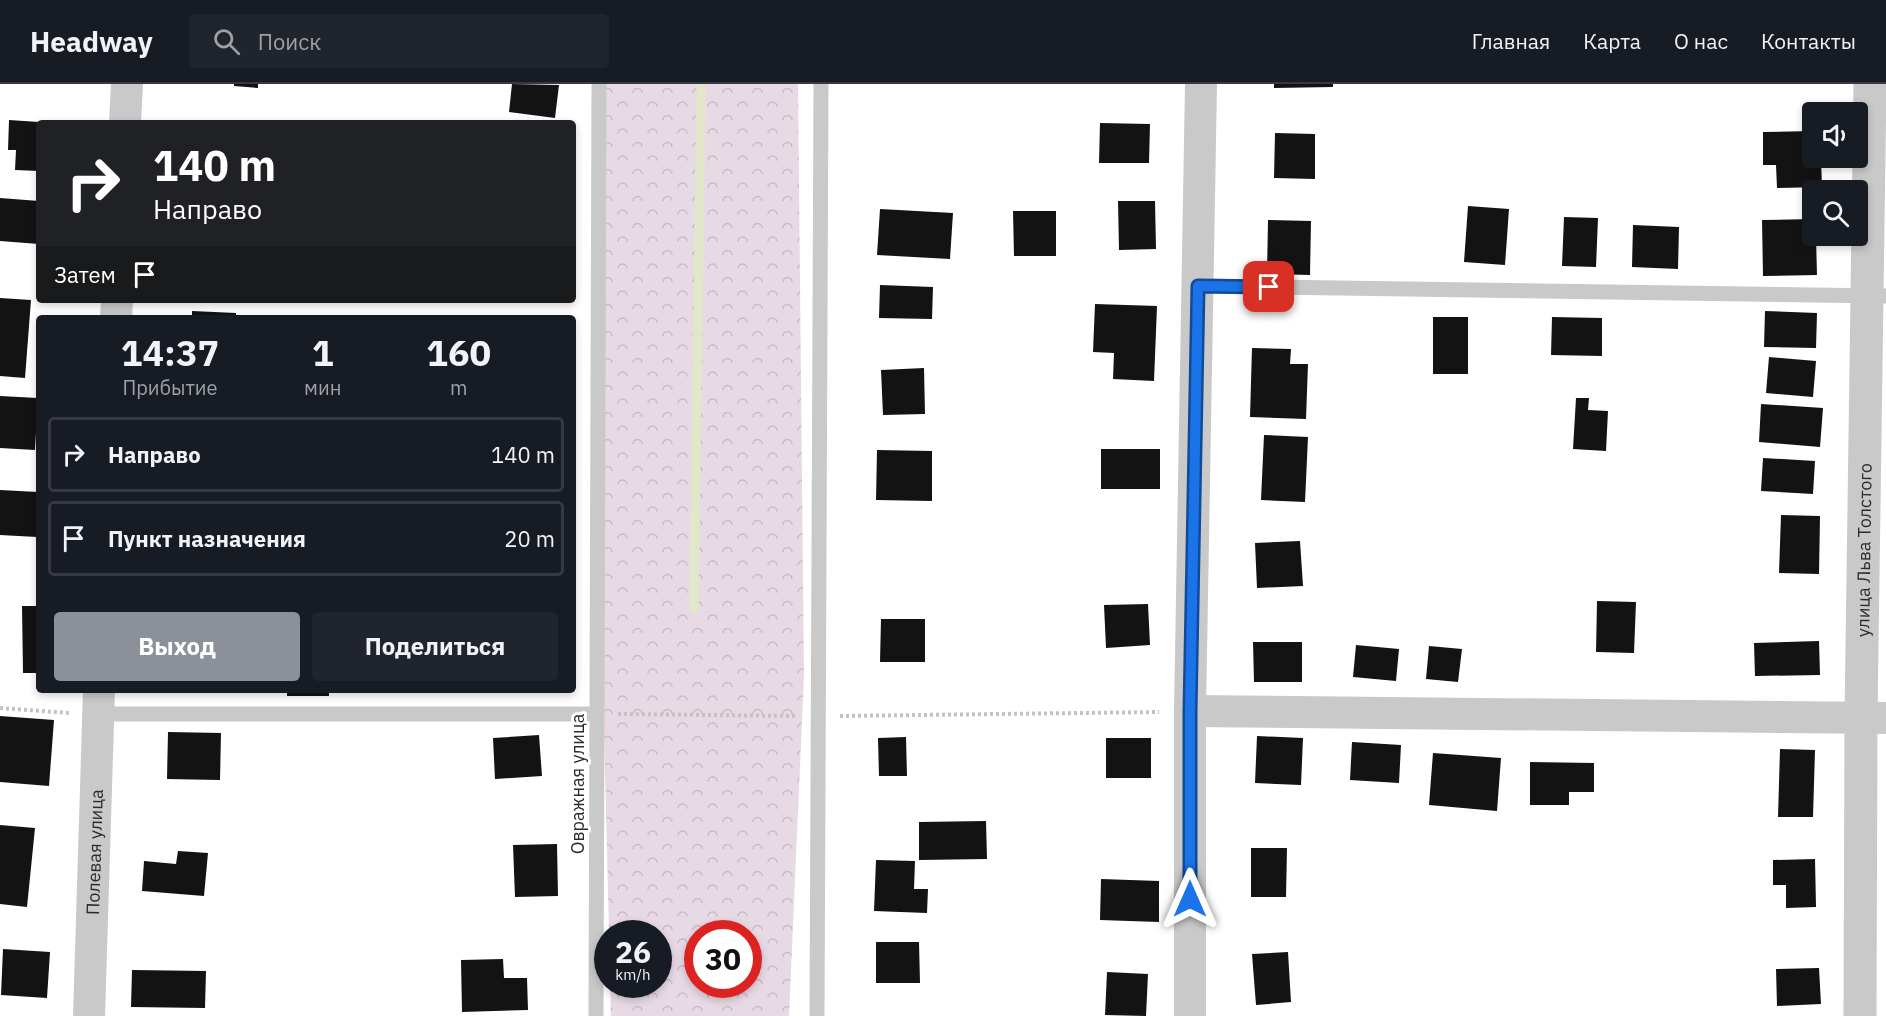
<!DOCTYPE html>
<html lang="ru">
<meta charset="utf-8">
<style>
:root{--surface:#171b24;--page:#20242c;--text:#f1f3f6;--muted:#9ea1a6;--line:#363941;--accent:#8c9099}
body{margin:0;font-family:"IBM Plex Sans",sans-serif;background:var(--page);color:var(--text);height:100vh;display:flex;flex-direction:column;font-size:22px;white-space:nowrap}
*{box-sizing:border-box;margin:0}
p{font-size:20px;color:var(--muted)}
.icon{flex:none;width:33px;height:33px;fill:none;stroke:currentColor;stroke-width:2;stroke-linecap:round;stroke-linejoin:round}
.map{position:relative;flex:1;overflow:hidden}
.panel{position:absolute;left:36px;top:231px;width:540px;height:378px;display:flex;flex-direction:column;background:var(--surface);border-radius:6px;box-shadow:0 3px 9px #0003}
.panel>*{flex:none}
.top-card{position:absolute;left:36px;top:36px;width:540px;height:183px;border-radius:6px;box-shadow:0 3px 9px #0003;background:#202124;color:#fff;overflow:hidden}
.controls{position:absolute;left:1802px;top:18px;display:grid;gap:12px}
.controls a{display:grid;place-items:center;width:66px;height:66px;border-radius:6px;background:var(--surface);box-shadow:0 3px 9px #0003;font-size:30px}
.speed{position:absolute;left:594px;top:836px;display:flex;gap:12px;font-size:30px;font-weight:700;text-align:center}
.speed>*{display:grid;place-content:center;width:78px;height:78px;border-radius:50%;background:var(--surface);box-shadow:0 3px 9px #0003;line-height:1}
.speed small{font-size:15px;font-weight:400}
.speed .limit{border:9px solid #d22;background:#fff;color:#111}
.pin{position:absolute;display:grid;place-items:center;width:51px;height:51px;color:#fff;margin:-26px;border-radius:12px;box-shadow:0 3px 9px #0006}
.me{position:absolute;width:66px;margin:-33px;rotate:0deg;stroke-linejoin:round;filter:drop-shadow(0 0 4px #0008)}
.turn{display:flex;align-items:center;gap:21px;height:126px;padding:0 18px;font-size:27px}
.turn .icon{width:78px;height:78px;stroke-width:2.5}
.turn b{display:block;font-size:42px;line-height:51px}
.then{display:flex;align-items:center;height:57px;padding:0 18px;background:#0003;gap:12px;font-size:22px}
.eta{display:flex;justify-content:space-evenly;align-items:center;height:102px;text-align:center}
.eta b{font-size:36px;font-weight:700;line-height:42px}
.button{display:flex;gap:12px;margin-top:auto;padding:12px 18px}
.button a{flex:1;height:69px;border-radius:6px;background:var(--accent);color:#fff;font-size:24px;font-weight:700;line-height:69px;text-align:center}
.button a+a{background:var(--page);color:var(--text)}
ul{padding:0;list-style:none}
li{display:flex;align-items:center;gap:18px;height:75px;margin:0 12px 9px;padding:0 6px;border:3px solid var(--line);border-radius:6px}
li div{flex:1}
li b{display:block;font-size:22px}
li em{font-style:normal}
header{display:flex;align-items:center;gap:36px;box-sizing:border-box;height:84px;padding:0 30px;background:var(--surface);border-bottom:2px solid var(--line)}
header strong{font-size:28px}
nav{display:flex;gap:33px;margin-inline-start:auto;font-size:21px}
.search{width:420px;height:54px;background:var(--page);display:flex;align-items:center;gap:15px;box-sizing:border-box;padding:0 21px;border-radius:6px;color:var(--muted);font-size:22px}
.map>svg:first-child{display:block}
.forest{fill:url(#forest-crowns);fill-rule:evenodd}
.lines{fill:none;stroke-linecap:round;stroke-linejoin:round}
.stream{stroke:#e1e7c8;stroke-width:9}
.building{fill:#131313}
.path{stroke:#c3c3c3;stroke-width:4;stroke-dasharray:3 3;stroke-linecap:butt}
.service{stroke:#c9c9c9;stroke-width:15}
.minor{stroke:#c9c9c9;stroke-width:32}
.tertiary{stroke:#c9c9c9;stroke-width:33}
.route-casing{stroke:#114b97;stroke-width:15}
.route{stroke:#1a73e8;stroke-width:10}
.labels{text-anchor:middle;dominant-baseline:central;stroke-width:6;stroke-linejoin:round;paint-order:stroke}
.street-label{font-size:18px;fill:#2c2c2c;stroke:#fff}
</style>
<header>
<strong>Headway</strong>
<div class="search"><svg class="icon" aria-label="search" viewBox="0 0 24 24"><circle cx="10" cy="10" r="6"/><path d="M15 15l6 6"/></svg>Поиск</div>
<nav><a>Главная</a><a>Карта</a><a>О нас</a><a>Контакты</a></nav>
</header>
<div class="map">
<svg width="1886" height="932" viewBox="0 0 1886 932">
<defs>
<pattern id="forest-crowns" width="20" height="18" patternUnits="userSpaceOnUse" patternTransform="scale(1.5)"><rect width="20" height="18" fill="#e8dae5"/><path d="M2 6a3 3 0 1 1 6 0M12 15a3 3 0 1 1 6 0" fill="none" stroke="#c7bbc5"/></pattern>
</defs>
<rect width="100%" height="100%" fill="#fff"/>
<path class="forest" d="M 604,0 L 798,0 L 804,592 L 789,932 L 611,932 L 610,900 L 658,900 L 658,849 L 609,849 L 604,646 ZM 698,849 L 748,849 L 748,900 L 698,900 Z"/>
<g class="lines">
<path class="stream" d="M 694,524 L 701,0"/>
</g>
<path class="building" d="M 234,0 L 258,0 L 258,4 L 234,2 Z
M 512,0 L 559,1 L 555,34 L 509,28 Z
M 1274,0 L 1333,0 L 1333,3 L 1274,4 Z
M 9,36 L 39,38 L 39,87 L 15,86 L 16,66 L 8,66 Z
M 1100,39 L 1150,40 L 1149,79 L 1099,79 Z
M 1812,47 L 1812,74 L 1821,74 L 1822,103 L 1777,104 L 1776,81 L 1763,81 L 1763,48 Z
M 1275,49 L 1315,50 L 1315,95 L 1274,94 Z
M 0,114 L 39,117 L 39,160 L 0,157 Z
M 1118,117 L 1155,117 L 1156,165 L 1119,166 Z
M 1468,122 L 1509,125 L 1505,181 L 1464,178 Z
M 880,125 L 953,129 L 950,175 L 877,171 Z
M 1013,127 L 1056,127 L 1056,172 L 1014,172 Z
M 1564,133 L 1598,134 L 1596,183 L 1562,182 Z
M 1812,135 L 1812,152 L 1816,152 L 1817,191 L 1763,192 L 1762,136 Z
M 1268,136 L 1311,137 L 1310,191 L 1267,190 Z
M 1633,141 L 1679,143 L 1678,185 L 1632,183 Z
M 880,201 L 933,203 L 932,235 L 879,234 Z
M 0,214 L 31,216 L 25,294 L 0,292 Z
M 1095,220 L 1157,222 L 1154,297 L 1113,295 L 1114,269 L 1093,268 Z
M 192,227 L 236,229 L 236,234 L 192,234 Z
M 1765,227 L 1817,229 L 1816,264 L 1764,263 Z
M 1433,233 L 1468,233 L 1468,290 L 1433,290 Z
M 1552,233 L 1602,234 L 1602,272 L 1551,271 Z
M 1252,264 L 1291,265 L 1290,280 L 1308,280 L 1306,335 L 1250,333 Z
M 1769,273 L 1816,277 L 1813,313 L 1766,309 Z
M 924,284 L 925,330 L 883,331 L 881,286 Z
M 0,312 L 38,314 L 35,366 L 0,364 Z
M 1576,314 L 1589,314 L 1588,326 L 1608,327 L 1606,367 L 1573,365 Z
M 1761,320 L 1823,324 L 1820,363 L 1759,358 Z
M 1264,351 L 1308,353 L 1305,418 L 1261,416 Z
M 1101,365 L 1160,365 L 1160,405 L 1101,405 Z
M 877,366 L 932,367 L 932,417 L 876,416 Z
M 1763,374 L 1815,377 L 1813,410 L 1761,407 Z
M 0,406 L 38,408 L 37,453 L 0,451 Z
M 1781,431 L 1820,432 L 1819,490 L 1779,489 Z
M 1300,457 L 1303,502 L 1257,504 L 1255,459 Z
M 1597,517 L 1636,518 L 1634,569 L 1596,568 Z
M 1148,520 L 1150,561 L 1106,564 L 1104,521 Z
M 22,522 L 39,522 L 39,589 L 23,589 Z
M 881,535 L 925,535 L 925,578 L 880,578 Z
M 1819,557 L 1820,591 L 1755,592 L 1754,559 Z
M 1253,558 L 1302,558 L 1302,598 L 1254,598 Z
M 1356,561 L 1399,565 L 1396,597 L 1353,593 Z
M 1429,562 L 1462,565 L 1458,598 L 1426,595 Z
M 287,606 L 329,606 L 329,612 L 287,612 Z
M 0,632 L 54,636 L 49,702 L 0,698 Z
M 168,648 L 221,649 L 220,696 L 167,695 Z
M 539,651 L 542,692 L 495,695 L 493,654 Z
M 1257,652 L 1303,654 L 1301,701 L 1255,699 Z
M 906,653 L 907,692 L 879,692 L 878,654 Z
M 1106,654 L 1151,654 L 1151,694 L 1106,694 Z
M 1352,658 L 1401,661 L 1399,699 L 1350,696 Z
M 1780,665 L 1815,666 L 1813,733 L 1778,733 Z
M 1433,669 L 1501,674 L 1497,727 L 1429,721 Z
M 1530,678 L 1594,679 L 1594,708 L 1569,708 L 1569,721 L 1530,721 Z
M 986,737 L 987,775 L 919,776 L 919,738 Z
M 0,741 L 35,744 L 27,823 L 0,820 Z
M 557,760 L 558,812 L 515,813 L 513,761 Z
M 1251,764 L 1287,764 L 1286,813 L 1251,813 Z
M 178,767 L 208,769 L 204,812 L 142,807 L 144,777 L 176,780 Z
M 1815,775 L 1816,823 L 1786,824 L 1786,801 L 1773,801 L 1773,776 Z
M 876,776 L 915,777 L 914,805 L 928,805 L 927,829 L 874,827 Z
M 1101,795 L 1159,797 L 1159,838 L 1100,836 Z
M 876,858 L 919,858 L 920,899 L 876,899 Z
M 3,865 L 50,868 L 47,914 L 1,911 Z
M 1288,868 L 1291,918 L 1256,921 L 1252,870 Z
M 503,875 L 504,894 L 527,894 L 528,926 L 462,928 L 461,876 Z
M 1819,884 L 1821,920 L 1777,922 L 1776,885 Z
M 132,886 L 206,887 L 205,924 L 131,923 Z
M 1107,888 L 1148,890 L 1146,932 L 1105,931 Z"/>
<g class="lines">
<path class="path" d="M 0,624 L 70,629
M 618,630 L 796,632
M 840,632 L 1159,628"/>
<path class="service" d="M 1198,202 L 1886,212
M 98,630 L 597,630
M 596,932 L 599,0
M 817,932 L 821,0"/>
<g class="minor">
<path d="M 125,39 L 127,0"/>
<path d="M 116,234 L 117,216"/>
<path d="M 1190,627 L 1886,634"/>
<path id="s1" d="M 89,932 L 99,606"/>
<path d="M 1190,932 L 1190,627 L 1201,0"/>
</g>
<path class="tertiary" id="s2" d="M 1860,932 L 1861,633 L 1870,0"/>
</g>
<g class="lines">
<g class="route-casing">
<path id="route" d="M 1190,815 L 1190,627 L 1198,202 L 1269,203"/>
</g>
<use href="#route" class="route"/>
</g>
<g class="labels">
<g class="street-label">
<text stroke="none"><textPath href="#s2" startOffset="466">улица Льва Толстого</textPath></text>
<text transform="translate(577 700) rotate(-90)">Овражная улица</text>
<text stroke="none"><textPath href="#s1" startOffset="164">Полевая улица</textPath></text>
</g>
</g>
</svg>
<div class="controls">
<a><svg class="icon" aria-label="sound" viewBox="0 0 24 24"><path d="M4 9h4l5-4v14l-5-4H4zM17 9q2 3 0 6"/></svg></a>
<a><svg class="icon" aria-label="search" viewBox="0 0 24 24"><circle cx="10" cy="10" r="6"/><path d="M15 15l6 6"/></svg></a>
</div>
<div class="speed"><div>26<small>km/h</small></div><div class="limit">30</div></div>
<div class="pin" style="left:1269px;top:203px;background:#d93025"><svg class="icon" aria-label="arrive" viewBox="0 0 24 24"><path d="M6 21V4h12l-3 4 3 4H6"/></svg></div>
<svg class="me" style="left:1190px;top:815px" viewBox="-20 -20 40 40"><path d="M0-17L14 15 0 8-14 15z" fill="#1a73e8" stroke="#fff" stroke-width="4"/></svg>
<div class="top-card">
<div class="turn"><svg class="icon" aria-label="right" viewBox="0 0 24 24"><path d="M7 20v-9h11M14 6l5 5-5 5"/></svg><div><b>140 m</b>Направо</div></div>
<div class="then">Затем<svg class="icon" aria-label="arrive" viewBox="0 0 24 24"><path d="M6 21V4h12l-3 4 3 4H6"/></svg></div>
</div>
<section class="panel">
<div class="eta">
<div><b>14:37</b><p>Прибытие</p></div>
<div><b>1</b><p>мин</p></div>
<div><b>160</b><p>m</p></div>
</div>
<ul>
<li><svg class="icon" aria-label="right" viewBox="0 0 24 24"><path d="M7 20v-9h11M14 6l5 5-5 5"/></svg><div><b>Направо</b></div><em>140 m</em></li>
<li><svg class="icon" aria-label="arrive" viewBox="0 0 24 24"><path d="M6 21V4h12l-3 4 3 4H6"/></svg><div><b>Пункт назначения</b></div><em>20 m</em></li>
</ul>
<div class="button"><a>Выход</a><a>Поделиться</a></div>
</section>
</div>
